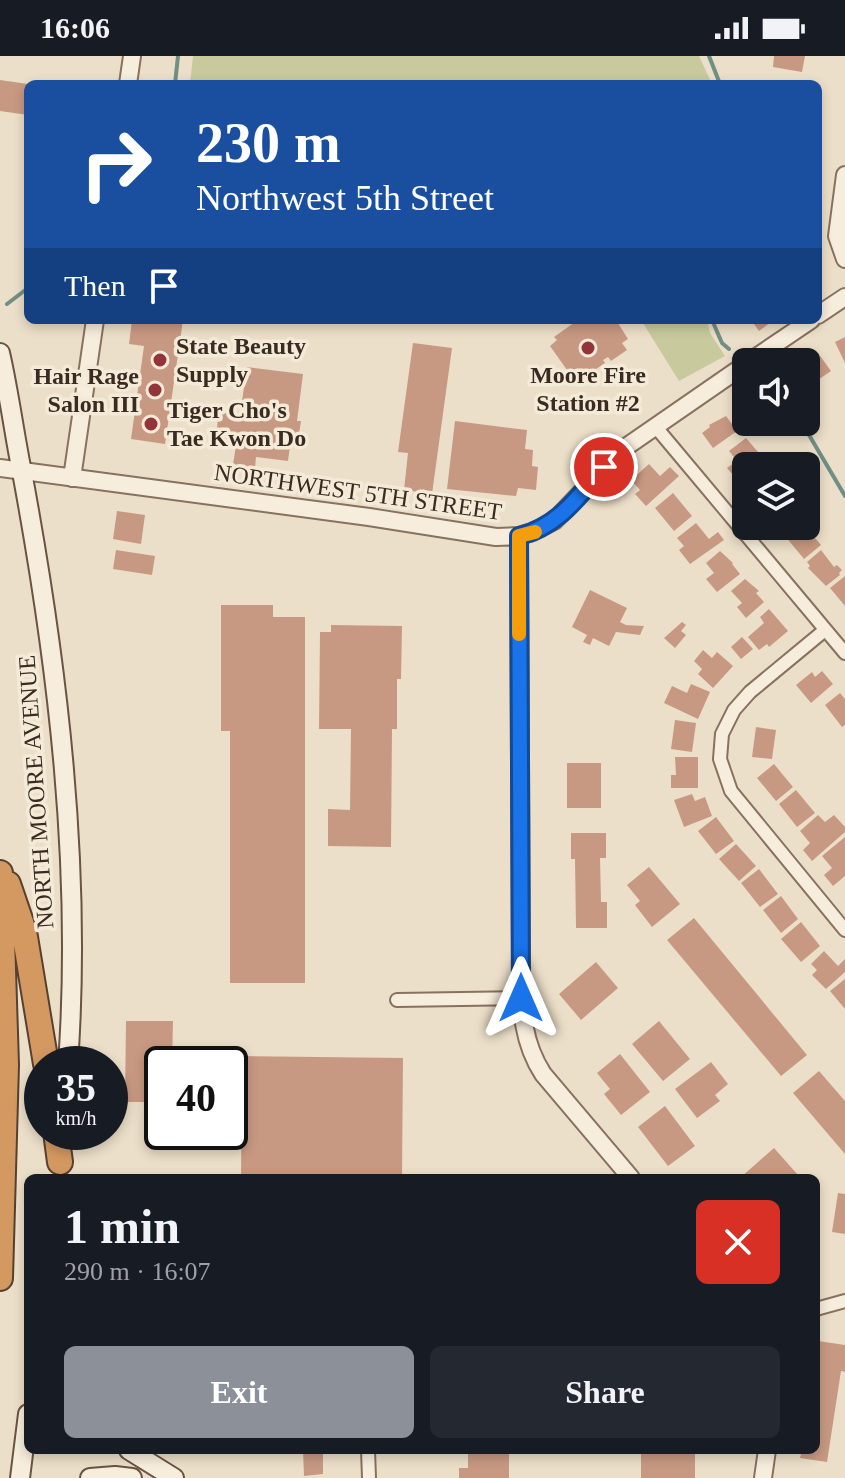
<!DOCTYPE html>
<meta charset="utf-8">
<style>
:root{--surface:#171b24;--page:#242831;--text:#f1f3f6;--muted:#9ea1a6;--accent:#8c9099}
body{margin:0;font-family:"Times New Roman",serif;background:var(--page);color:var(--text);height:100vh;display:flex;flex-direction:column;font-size:30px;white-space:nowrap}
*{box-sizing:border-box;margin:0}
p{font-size:26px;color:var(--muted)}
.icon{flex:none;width:44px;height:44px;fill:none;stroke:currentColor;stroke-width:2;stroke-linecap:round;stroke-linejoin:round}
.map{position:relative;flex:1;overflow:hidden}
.side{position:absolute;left:24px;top:1118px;width:796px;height:280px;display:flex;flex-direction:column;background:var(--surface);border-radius:12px;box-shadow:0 4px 12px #0003}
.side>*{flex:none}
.guide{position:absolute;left:24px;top:24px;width:798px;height:244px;border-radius:12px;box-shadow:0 4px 12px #0003;background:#1a4fa0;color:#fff;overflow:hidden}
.fabs{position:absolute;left:732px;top:292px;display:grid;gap:16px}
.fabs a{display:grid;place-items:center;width:88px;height:88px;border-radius:12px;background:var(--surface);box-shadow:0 4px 12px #0003;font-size:40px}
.speed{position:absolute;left:24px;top:990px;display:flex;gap:16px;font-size:40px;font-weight:700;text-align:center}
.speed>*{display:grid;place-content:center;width:104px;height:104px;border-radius:50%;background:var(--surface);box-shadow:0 4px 12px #0003;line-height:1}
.speed small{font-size:20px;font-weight:400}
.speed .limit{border:4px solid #111;border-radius:12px;background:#fff;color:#111}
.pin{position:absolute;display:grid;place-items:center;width:68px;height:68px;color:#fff;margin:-34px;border:4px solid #fff;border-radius:50%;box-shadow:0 2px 8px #0007}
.me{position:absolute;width:88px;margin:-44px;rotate:0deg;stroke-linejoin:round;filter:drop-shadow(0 0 6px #0008)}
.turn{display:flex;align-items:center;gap:28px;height:168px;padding:0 40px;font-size:36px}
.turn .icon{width:104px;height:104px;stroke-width:2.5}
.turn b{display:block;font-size:56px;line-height:68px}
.then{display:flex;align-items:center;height:76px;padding:0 40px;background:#0003;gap:16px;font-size:30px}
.round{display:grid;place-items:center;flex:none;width:84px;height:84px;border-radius:12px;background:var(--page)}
.headline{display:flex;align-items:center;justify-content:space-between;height:136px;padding:0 40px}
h1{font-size:48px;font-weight:800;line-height:60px}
.button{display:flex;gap:16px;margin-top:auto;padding:16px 40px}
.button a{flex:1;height:92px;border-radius:12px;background:var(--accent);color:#fff;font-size:32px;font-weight:800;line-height:92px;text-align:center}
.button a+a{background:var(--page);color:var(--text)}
.status{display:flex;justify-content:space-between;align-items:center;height:56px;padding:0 40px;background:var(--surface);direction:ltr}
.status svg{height:22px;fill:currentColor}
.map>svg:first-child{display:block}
.green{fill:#c8ca9d}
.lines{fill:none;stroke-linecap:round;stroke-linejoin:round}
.stream{stroke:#708f85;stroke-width:4}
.building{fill:#c89982}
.minor-casing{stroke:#87715f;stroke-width:16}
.tertiary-casing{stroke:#87715f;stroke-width:20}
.secondary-casing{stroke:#695342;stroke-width:22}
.motorway-casing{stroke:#564032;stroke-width:28}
.minor{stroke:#f7eddc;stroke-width:12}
.tertiary{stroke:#f7eddc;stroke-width:16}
.secondary{stroke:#f7eddc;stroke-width:18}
.motorway{stroke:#d49961;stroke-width:24}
.route-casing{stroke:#114b97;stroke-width:20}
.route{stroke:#1a73e8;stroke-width:14}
.slow{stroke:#f59e0b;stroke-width:14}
.poi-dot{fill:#93333a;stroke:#f4ead8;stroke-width:3}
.labels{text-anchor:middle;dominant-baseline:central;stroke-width:7;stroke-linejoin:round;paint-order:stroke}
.poi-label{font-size:24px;font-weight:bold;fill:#392b21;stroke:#f4ead8;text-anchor:start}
.street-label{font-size:24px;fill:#392b21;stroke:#f4ead8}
</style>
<div class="status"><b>16:06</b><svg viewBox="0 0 49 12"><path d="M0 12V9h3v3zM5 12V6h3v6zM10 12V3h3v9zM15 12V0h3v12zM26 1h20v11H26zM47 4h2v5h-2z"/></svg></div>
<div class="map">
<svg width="845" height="1422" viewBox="0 0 845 1422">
<rect width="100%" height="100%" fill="#ecdfc9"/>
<path class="green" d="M 193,0 L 699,0 L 712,28 L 190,28 Z
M 641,264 L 707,264 L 710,277 L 725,300 L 679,325 Z"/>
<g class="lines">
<path class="stream" d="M 709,0 L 720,28
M 175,28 L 178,0
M 7,248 L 28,232
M 712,264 L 722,287 L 729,293
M 796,366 L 809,379 L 845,440"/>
</g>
<path class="building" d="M 774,0 L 805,0 L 802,16 L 773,11 Z
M 0,24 L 28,28 L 28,59 L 0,55 Z
M 132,264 L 183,264 L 165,388 L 131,383 L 144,290 L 129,288 Z
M 574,264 L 616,264 L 628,283 L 622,287 L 627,294 L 611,305 L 608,301 L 603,304 L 605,307 L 583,322 L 579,316 L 572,321 L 550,290 L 557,284 L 554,281 L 575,266 Z
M 751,264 L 774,264 L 759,275 Z
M 845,281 L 845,307 L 835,286 Z
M 413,287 L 452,292 L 432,438 L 404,434 L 408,397 L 398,396 Z
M 818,297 L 831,315 L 806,332 L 806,306 Z
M 247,311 L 303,318 L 297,365 L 301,365 L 297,391 L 290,390 L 288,405 L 256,401 L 255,412 L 233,409 L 236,389 L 215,386 L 219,356 L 240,359 Z
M 726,360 L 737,375 L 713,392 L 702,377 L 710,371 L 709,369 Z
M 455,365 L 527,374 L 525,393 L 533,394 L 532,410 L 538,411 L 536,434 L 518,432 L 516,440 L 447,433 Z
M 746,382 L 764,403 L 755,410 L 746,410 L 746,418 L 738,425 L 727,412 L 737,405 L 729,395 Z
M 649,408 L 660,420 L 670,411 L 679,420 L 646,450 L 635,438 L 640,434 L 631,424 Z
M 673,437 L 692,460 L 674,475 L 655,452 Z
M 117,455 L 145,459 L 141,488 L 113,483 Z
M 696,467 L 709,483 L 718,476 L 724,484 L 690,508 L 679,494 L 684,490 L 677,482 Z
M 770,470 L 791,470 L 774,483 L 766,473 Z
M 797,470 L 805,470 L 821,489 L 804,503 L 785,480 Z
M 116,494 L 155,500 L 152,519 L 113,513 Z
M 821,494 L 834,511 L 837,509 L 842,514 L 839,517 L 840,519 L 826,530 L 808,512 L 810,510 L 807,506 Z
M 720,495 L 733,507 L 732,508 L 740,518 L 717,536 L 706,523 L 714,517 L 706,507 Z
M 845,520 L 845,550 L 830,532 Z
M 745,523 L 759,535 L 756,537 L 764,546 L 746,562 L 737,551 L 742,547 L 731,535 Z
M 590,534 L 627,552 L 620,566 L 626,569 L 644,570 L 640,579 L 616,576 L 609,590 L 593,582 L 590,589 L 583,586 L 587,579 L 572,571 Z
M 221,549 L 273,549 L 273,561 L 305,561 L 305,927 L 230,927 L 230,675 L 221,675 Z
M 769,553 L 788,575 L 769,591 L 767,588 L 759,594 L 748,581 L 764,567 L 760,561 Z
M 682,566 L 686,569 L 681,575 L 686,579 L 675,592 L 664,582 Z
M 331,569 L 402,570 L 401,623 L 397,623 L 397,673 L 392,673 L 391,791 L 328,790 L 328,753 L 350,754 L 351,673 L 319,673 L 320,576 L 331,576 Z
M 742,581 L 753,593 L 741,603 L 731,591 Z
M 703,594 L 712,602 L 717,596 L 733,610 L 713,632 L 698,618 L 702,613 L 694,605 Z
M 822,615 L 833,628 L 811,647 L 796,629 L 812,616 L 815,621 Z
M 691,628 L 710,636 L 698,663 L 664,647 L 672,630 L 687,637 Z
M 840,637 L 845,643 L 845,669 L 842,671 L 825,649 Z
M 675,664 L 696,667 L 692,696 L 671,693 Z
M 756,671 L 776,674 L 772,703 L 752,701 Z
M 675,701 L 698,701 L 698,732 L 671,732 L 671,719 L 676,719 Z
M 567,707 L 601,707 L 601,752 L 567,752 Z
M 774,708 L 793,731 L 776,745 L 757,722 Z
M 796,734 L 815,757 L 797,771 L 779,748 Z
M 692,738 L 695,745 L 705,741 L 712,760 L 684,771 L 674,744 Z
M 818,759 L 825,766 L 834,759 L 845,771 L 845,776 L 812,805 L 803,794 L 810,787 L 800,775 Z
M 716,761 L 734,785 L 716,798 L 698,775 Z
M 571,777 L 606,777 L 606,802 L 600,802 L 601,846 L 607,846 L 607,872 L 576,872 L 575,803 L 571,803 Z
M 845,781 L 845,820 L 833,830 L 824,819 L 832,812 L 822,800 Z
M 736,788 L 756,810 L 739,825 L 719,803 Z
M 649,811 L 680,848 L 652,871 L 635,849 L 640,845 L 627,829 Z
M 759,813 L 778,838 L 760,851 L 741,827 Z
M 781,840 L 798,863 L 781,877 L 763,854 Z
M 694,862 L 807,999 L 781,1020 L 667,884 Z
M 801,866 L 820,890 L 801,906 L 781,883 Z
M 824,895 L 838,910 L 845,903 L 845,916 L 826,933 L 812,919 L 817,914 L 811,908 Z
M 596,906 L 618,932 L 581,964 L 559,938 Z
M 845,923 L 845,953 L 830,935 Z
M 126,965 L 173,965 L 172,1008 L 162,1008 L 162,1046 L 125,1046 Z
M 659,965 L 690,1003 L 663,1025 L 632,988 Z
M 620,998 L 650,1036 L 621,1059 L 604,1038 L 610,1033 L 597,1017 Z
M 242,1000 L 403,1002 L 402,1122 L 241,1122 Z
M 711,1006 L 728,1028 L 715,1039 L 720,1045 L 697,1062 L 675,1033 Z
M 819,1015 L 845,1045 L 845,1098 L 793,1037 Z
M 665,1050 L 695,1090 L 668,1110 L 638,1071 Z
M 774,1092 L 798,1119 L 795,1122 L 740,1122 Z
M 838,1137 L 845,1138 L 845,1178 L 832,1176 Z
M 818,1285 L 845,1289 L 845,1316 L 841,1315 L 827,1406 L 800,1402 L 802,1394 L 816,1394 Z
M 303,1394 L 323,1394 L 323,1418 L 304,1420 Z
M 468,1394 L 509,1394 L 509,1422 L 459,1422 L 459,1412 L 468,1412 Z
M 609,1394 L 695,1395 L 695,1422 L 641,1422 L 641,1398 L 609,1397 Z"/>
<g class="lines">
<g class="minor-casing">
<path id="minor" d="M 655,370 L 845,597
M 825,574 L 750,636 L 734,654 L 722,678 L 720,703 L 731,735 L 845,874
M 397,944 L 521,942
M 816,1253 L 845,1245
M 368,1394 L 369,1422"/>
</g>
<g class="tertiary-casing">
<path id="tertiary" d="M 128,28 L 132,0
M 845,119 L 837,180 L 845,203
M 818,259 L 845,241
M 749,306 L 811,264
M 0,412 L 369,461 L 496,481 L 519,480 L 533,476 L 554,465 L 623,393 L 746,308
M 72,422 L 95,264
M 519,480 L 521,918 C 521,955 523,987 543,1018 L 631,1122
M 763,1422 L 767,1394"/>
</g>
<g class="secondary-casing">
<path id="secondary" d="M 0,297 C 9,336 14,377 22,416 C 58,610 82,811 68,1008
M 129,1394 L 174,1422
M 20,1422 L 28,1358
M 90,1422 L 115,1420 L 132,1422"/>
</g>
<g class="motorway-casing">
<path id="motorway" d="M 0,817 L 6,1009 L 0,1222
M 8,828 L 24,875 L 46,1008
M 56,1076 L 60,1106"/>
</g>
<use href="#minor" class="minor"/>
<use href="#tertiary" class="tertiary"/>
<use href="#secondary" class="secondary"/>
<use href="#motorway" class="motorway"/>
</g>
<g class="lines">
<g class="route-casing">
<path id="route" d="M 521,942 L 519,480 C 558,471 579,440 604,411"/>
</g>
<use href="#route" class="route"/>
<path class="slow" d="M 519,578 L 519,480 L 535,476"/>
</g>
<g class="poi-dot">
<circle cx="588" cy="292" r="8"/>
<circle cx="160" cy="304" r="8"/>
<circle cx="155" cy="334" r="8"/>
<circle cx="151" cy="368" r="8"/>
</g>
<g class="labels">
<g class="poi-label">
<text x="176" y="290">State Beauty<tspan x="176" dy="28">Supply</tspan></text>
<text x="588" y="319" text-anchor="middle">Moore Fire<tspan x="588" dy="28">Station #2</tspan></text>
<text x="139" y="320" text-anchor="end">Hair Rage<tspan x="139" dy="28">Salon III</tspan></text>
<text x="167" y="354">Tiger Cho's<tspan x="167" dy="28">Tae Kwon Do</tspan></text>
</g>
<g class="street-label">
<text transform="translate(358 436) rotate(8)">NORTHWEST 5TH STREET</text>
<text transform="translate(36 736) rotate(-94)">NORTH MOORE AVENUE</text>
</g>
</g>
</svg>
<div class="fabs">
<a><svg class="icon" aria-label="sound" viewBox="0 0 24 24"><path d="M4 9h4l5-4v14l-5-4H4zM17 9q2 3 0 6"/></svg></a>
<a><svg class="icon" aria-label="layers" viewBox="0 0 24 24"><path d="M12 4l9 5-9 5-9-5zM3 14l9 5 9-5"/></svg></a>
</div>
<div class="speed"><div>35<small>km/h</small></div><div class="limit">40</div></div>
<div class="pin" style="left:604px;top:411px;background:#d93025"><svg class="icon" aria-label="arrive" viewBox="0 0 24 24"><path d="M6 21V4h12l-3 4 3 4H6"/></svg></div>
<svg class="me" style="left:521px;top:942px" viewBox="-20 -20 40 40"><path d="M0-17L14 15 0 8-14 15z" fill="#1a73e8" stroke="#fff" stroke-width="4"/></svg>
<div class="guide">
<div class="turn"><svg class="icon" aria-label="right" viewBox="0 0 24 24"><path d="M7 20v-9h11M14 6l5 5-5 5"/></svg><div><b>230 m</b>Northwest 5th Street</div></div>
<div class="then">Then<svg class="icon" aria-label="arrive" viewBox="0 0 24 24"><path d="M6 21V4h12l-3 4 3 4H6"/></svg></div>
</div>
<section class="side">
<div class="headline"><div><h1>1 min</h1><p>290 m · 16:07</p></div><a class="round" style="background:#d93025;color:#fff"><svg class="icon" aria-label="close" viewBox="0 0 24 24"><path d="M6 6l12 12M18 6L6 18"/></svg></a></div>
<div class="button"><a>Exit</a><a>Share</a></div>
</section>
</div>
